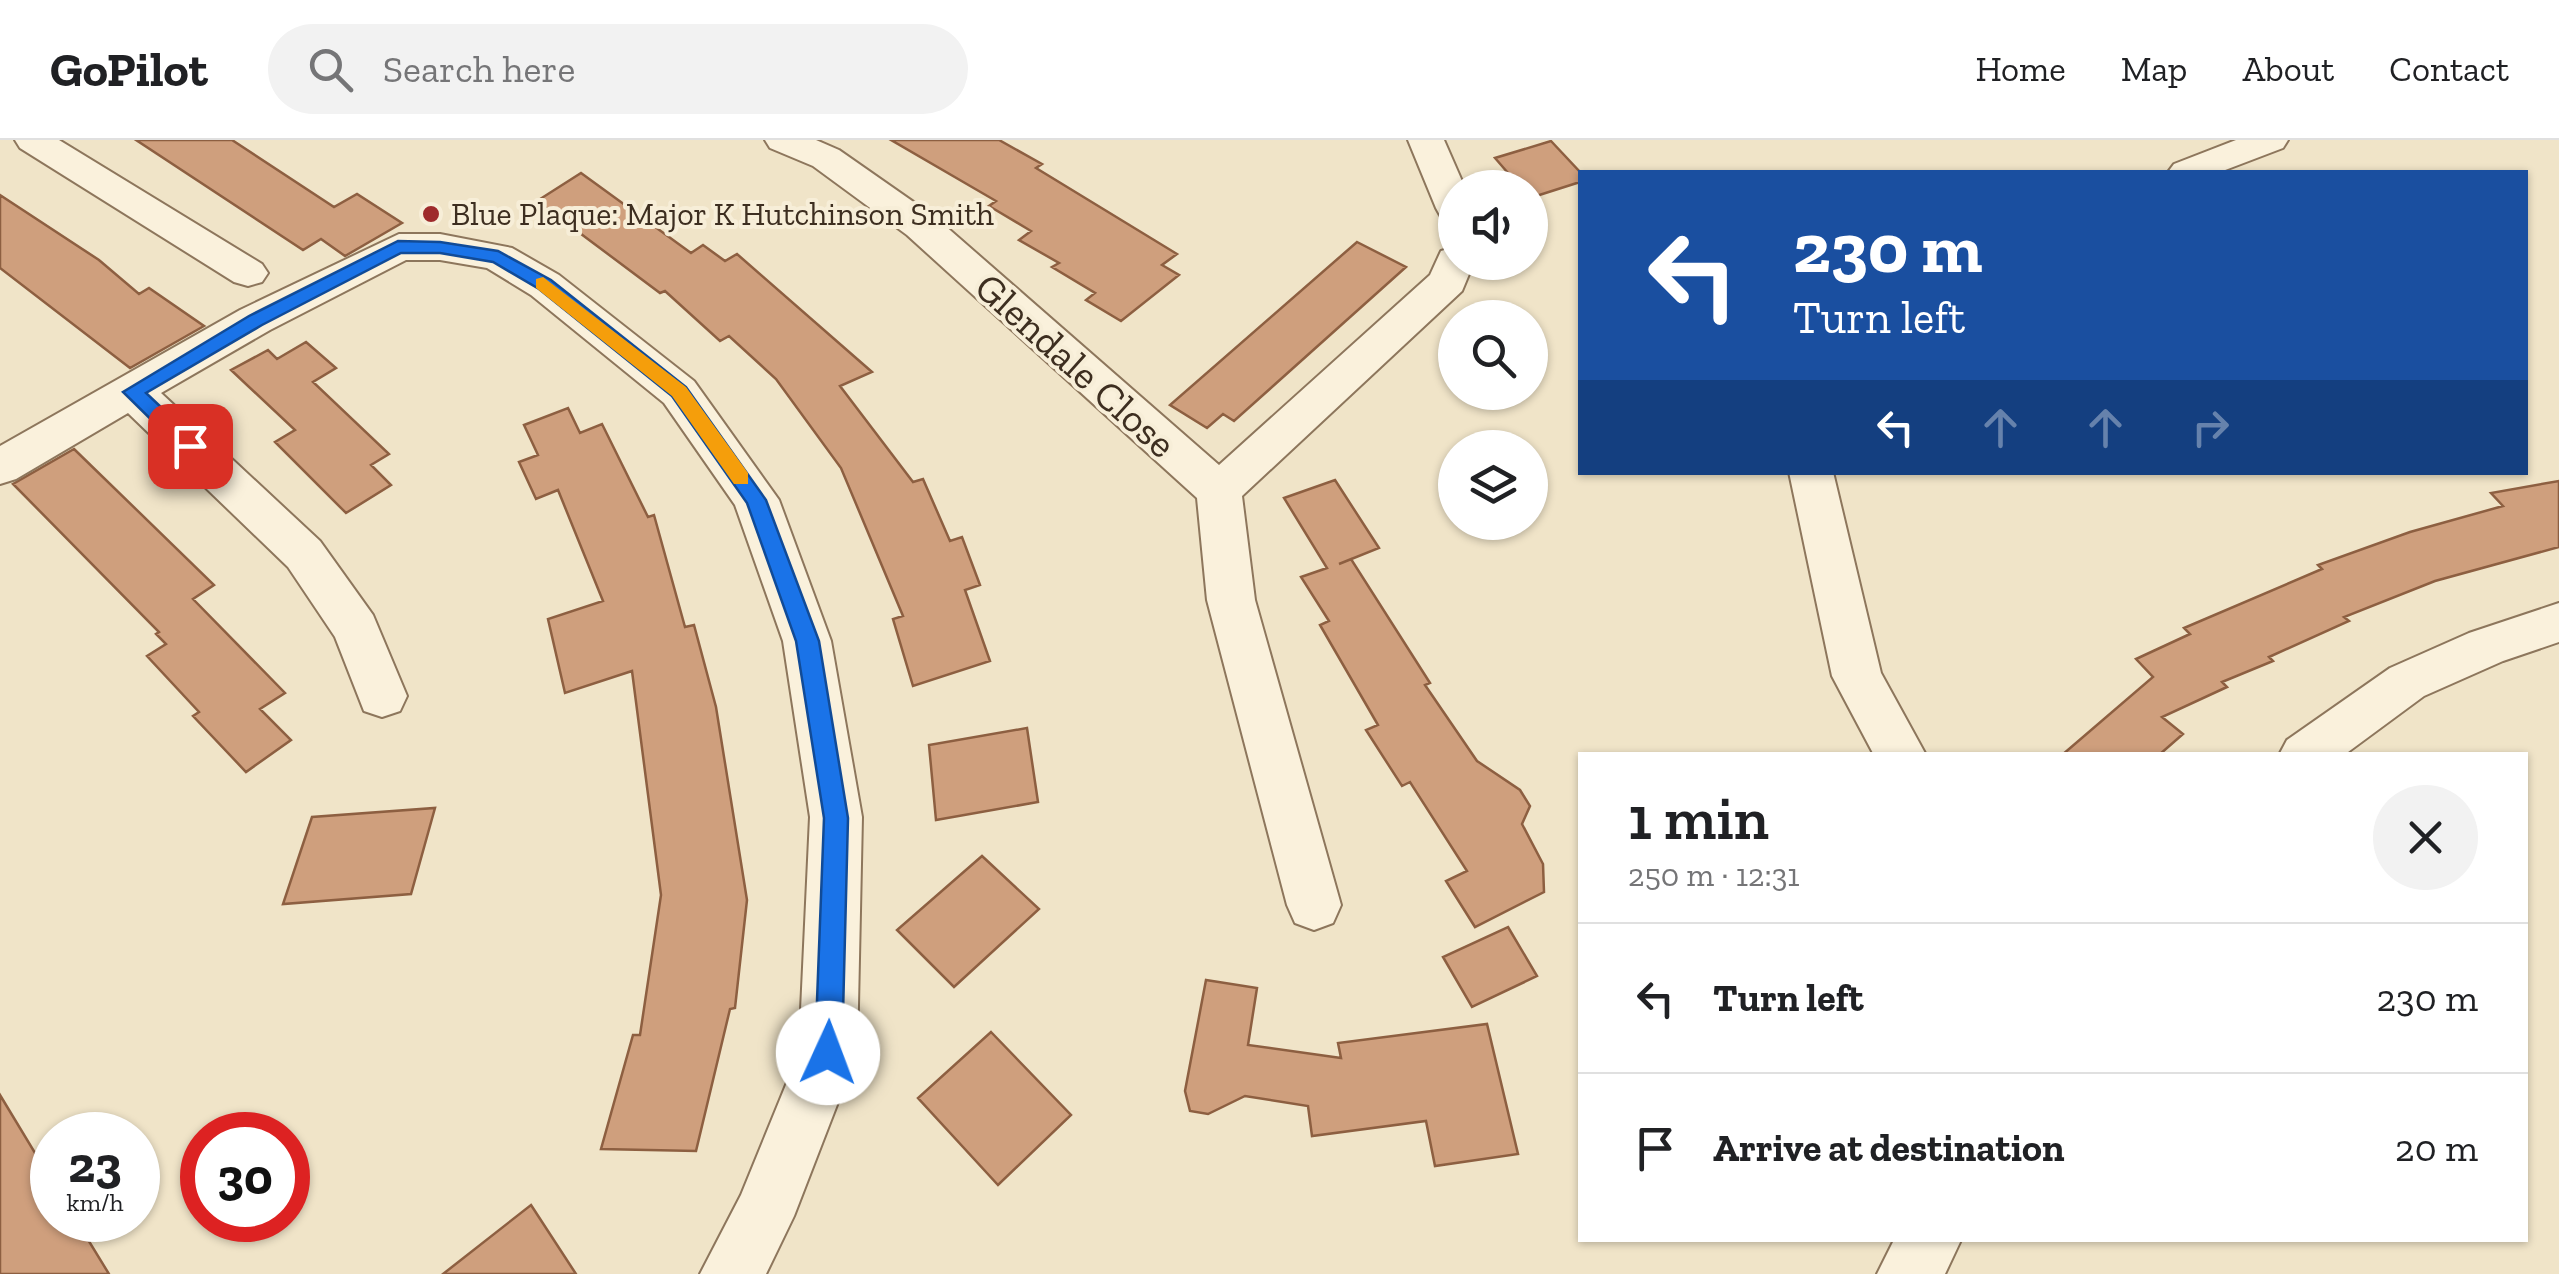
<!DOCTYPE html>
<meta charset="utf-8">
<style>
:root{--surface:#fff;--page:#f2f2f2;--text:#202124;--muted:#757577;--line:#e0e0e0}
body{margin:0;font-family:"Zilla Slab",serif;background:var(--page);color:var(--text);height:100vh;display:flex;flex-direction:column;font-size:38px;white-space:nowrap}
*{box-sizing:border-box;margin:0}
p{font-size:32px;color:var(--muted)}
.icon{flex:none;width:55px;height:55px;fill:none;stroke:currentColor;stroke-width:2;stroke-linecap:round;stroke-linejoin:round}
.map{position:relative;flex:1;overflow:hidden}
.details{position:absolute;left:1578px;top:612px;width:950px;height:490px;display:flex;flex-direction:column;background:var(--surface);border-radius:0px;box-shadow:0 2px 8px #0004}
.details>*{flex:none}
.top-card{position:absolute;left:1578px;top:30px;width:950px;height:305px;border-radius:0px;box-shadow:0 2px 8px #0004;background:#1a4fa0;color:#fff;overflow:hidden}
.tools{position:absolute;left:1438px;top:30px;display:grid;gap:20px}
.tools a{display:grid;place-items:center;width:110px;height:110px;border-radius:50%;background:var(--surface);box-shadow:0 2px 8px #0004;font-size:50px}
.speed{position:absolute;left:30px;top:972px;display:flex;gap:20px;font-size:50px;font-weight:700;text-align:center}
.speed>*{display:grid;place-content:center;width:130px;height:130px;border-radius:50%;background:var(--surface);box-shadow:0 2px 8px #0004;line-height:1}
.speed small{font-size:25px;font-weight:400}
.speed .limit{border:15px solid #d22;background:#fff;color:#111}
.pin{position:absolute;display:grid;place-items:center;width:85px;height:85px;color:#fff;margin:-42px;border-radius:20px;box-shadow:0 5px 15px #0006}
.me{position:absolute;width:110px;margin:-55px;rotate:2deg;stroke-linejoin:round;filter:drop-shadow(0 0 8px #0008)}
.turn{display:flex;align-items:center;gap:35px;height:210px;padding:0 50px;font-size:45px}
.turn .icon{width:130px;height:130px;stroke-width:2.5}
.turn b{display:block;font-size:70px;line-height:85px}
.lanes{display:flex;align-items:center;height:95px;padding:0 50px;background:#0003;justify-content:center;gap:50px;direction:ltr}
.lanes .off{opacity:.35}
.round{display:grid;place-items:center;flex:none;width:105px;height:105px;border-radius:52px;background:var(--page)}
.summary{display:flex;align-items:center;justify-content:space-between;height:170px;padding:0 50px}
h1{font-size:60px;font-weight:600;line-height:75px}
ul{padding:0;list-style:none}
li{display:flex;align-items:center;gap:30px;height:150px;padding:0 50px;border-top:2px solid var(--line)}
li div{flex:1}
li b{display:block;font-size:38px}
li em{font-style:normal}
header{display:flex;align-items:center;gap:60px;box-sizing:border-box;height:140px;padding:0 50px;background:var(--surface);border-bottom:2px solid var(--line)}
header strong{font-size:48px}
nav{display:flex;gap:55px;margin-inline-start:auto;font-size:35px}
.search{width:700px;height:90px;background:var(--page);display:flex;align-items:center;gap:25px;box-sizing:border-box;padding:0 35px;border-radius:55px;color:var(--muted);font-size:38px}
.map>svg:first-child{display:block}
.building{fill:#cf9f7d;stroke:#8d5f41;stroke-width:2.5}
.lines{fill:none;stroke-linecap:round;stroke-linejoin:round}
.minor-casing{stroke:#8d765c;stroke-width:4}
.minor{fill:#faf1dc;fill-rule:evenodd}
.route{fill:#1a73e8;stroke:#114b97;stroke-width:2.5}
.slow{fill:#f59e0b}
.poi-dot{fill:#9e2a2b;stroke:#f7eed8;stroke-width:4}
.labels{text-anchor:middle;dominant-baseline:central;stroke-width:8;stroke-linejoin:round;paint-order:stroke}
.far-poi-label{font-size:32px;fill:#3d2e20;stroke:#f7eed8;text-anchor:start}
.street-label{font-size:40px;fill:#3d2e20;stroke:#f7eed8}
</style>
<header>
<strong>GoPilot</strong>
<div class="search"><svg class="icon" aria-label="search" viewBox="0 0 24 24"><circle cx="10" cy="10" r="6"/><path d="M15 15l6 6"/></svg>Search here</div>
<nav><a>Home</a><a>Map</a><a>About</a><a>Contact</a></nav>
</header>
<div class="map">
<svg width="2559" height="1134" viewBox="0 0 2559 1134">
<rect width="100%" height="100%" fill="#f0e4c8"/>
<path class="building" d="M 136,0 L 232,0 L 334,67 L 357,54 L 402,83 L 345,116 L 321,99 L 303,110 Z
M 891,0 L 999,0 L 1042,24 L 1036,28 L 1177,114 L 1162,125 L 1179,135 L 1121,181 L 1086,160 L 1095,153 L 1052,127 L 1059,123 L 1019,100 L 1031,91 L 989,66 L 996,61 Z
M 1551,1 L 1580,32 L 1580,42 L 1530,58 L 1530,48 L 1521,48 L 1495,18 Z
M 581,33 L 691,113 L 703,105 L 725,121 L 737,114 L 872,232 L 840,246 L 913,342 L 923,339 L 950,401 L 962,397 L 980,445 L 965,450 L 990,521 L 913,546 L 893,479 L 903,476 L 841,328 L 776,239 L 729,196 L 720,201 L 665,151 L 660,153 L 537,61 Z
M 0,55 L 99,120 L 139,154 L 149,148 L 204,186 L 130,228 L 0,128 Z
M 1357,102 L 1406,127 L 1234,281 L 1223,274 L 1207,288 L 1170,265 Z
M 306,202 L 336,228 L 313,242 L 389,314 L 371,325 L 391,345 L 346,373 L 275,302 L 295,290 L 231,230 L 268,210 L 277,219 Z
M 568,268 L 580,293 L 602,284 L 648,377 L 654,375 L 685,487 L 694,485 L 716,567 L 747,760 L 735,868 L 730,869 L 696,1011 L 601,1009 L 633,895 L 640,895 L 661,755 L 632,531 L 565,553 L 548,479 L 603,461 L 558,350 L 536,359 L 519,322 L 538,315 L 524,285 Z
M 74,309 L 214,445 L 193,459 L 285,553 L 260,569 L 291,600 L 246,632 L 193,576 L 199,572 L 147,516 L 166,504 L 156,494 L 159,492 L 13,344 Z
M 1335,340 L 1379,408 L 1339,424 L 1351,419 L 1430,543 L 1425,545 L 1477,621 L 1520,650 L 1530,666 L 1522,684 L 1543,724 L 1544,752 L 1475,787 L 1446,741 L 1467,731 L 1410,642 L 1402,646 L 1366,590 L 1378,585 L 1320,485 L 1329,481 L 1301,437 L 1327,428 L 1284,358 Z
M 2559,341 L 2559,407 L 2435,441 L 2344,477 L 2349,481 L 2269,517 L 2273,521 L 2222,542 L 2227,547 L 2162,577 L 2183,594 L 2159,615 L 2062,615 L 2153,537 L 2136,519 L 2190,494 L 2184,488 L 2322,429 L 2318,425 L 2410,392 L 2503,366 L 2491,353 Z
M 1027,588 L 1038,662 L 936,680 L 929,605 Z
M 435,668 L 411,754 L 283,764 L 312,677 Z
M 982,716 L 1039,769 L 954,847 L 897,790 Z
M 1508,787 L 1537,836 L 1472,867 L 1443,817 Z
M 1206,840 L 1257,848 L 1248,905 L 1341,918 L 1338,903 L 1487,884 L 1518,1014 L 1435,1026 L 1426,981 L 1312,996 L 1308,966 L 1245,956 L 1208,974 L 1190,971 L 1185,951 Z
M 991,892 L 1071,975 L 998,1045 L 918,958 Z
M 0,955 L 52,1041 L 52,1080 L 76,1080 L 109,1134 L 0,1134 Z
M 531,1065 L 576,1134 L 443,1134 Z"/>
<g class="lines">
<g class="minor-casing">
<path id="minor" d="M 15,0 L 59,0 L 262,124 L 268,133 L 262,142 L 248,146 L 234,142 L 20,8 Z
M 765,0 L 816,0 L 839,10 L 935,77 L 1219,325 L 1430,135 L 1441,111 L 1455,107 L 1455,122 L 1474,122 L 1462,151 L 1242,356 L 1255,460 L 1341,765 L 1333,783 L 1314,790 L 1295,783 L 1287,765 L 1207,460 L 1197,358 L 907,95 L 813,26 L 770,8 Z
M 1408,0 L 1444,0 L 1465,48 L 1455,48 L 1455,80 L 1441,77 L 1436,68 Z
M 2236,0 L 2288,0 L 2283,8 L 2220,32 L 2168,32 L 2174,24 Z
M 399,94 L 440,94 L 512,108 L 559,135 L 694,241 L 779,360 L 831,501 L 862,677 L 857,913 L 794,1076 L 766,1134 L 700,1134 L 741,1055 L 799,913 L 810,677 L 783,501 L 735,365 L 664,263 L 531,155 L 487,128 L 440,120 L 406,120 L 270,190 L 161,253 L 320,401 L 373,475 L 407,556 L 400,571 L 382,577 L 364,571 L 335,497 L 288,427 L 128,273 L 16,339 L 0,344 L 0,306 L 240,170 Z
M 1789,332 L 1833,332 L 1881,533 L 1926,615 L 1874,615 L 1832,536 Z
M 2559,463 L 2559,502 L 2503,521 L 2424,556 L 2344,615 L 2279,615 L 2287,600 L 2390,528 L 2469,493 Z
M 1894,1100 L 1961,1100 L 1945,1134 L 1877,1134 Z"/>
</g>
<use href="#minor" class="minor"/>
</g>
<path class="route" d="M 398,101 L 440,102 L 498,111 L 551,140 L 686,247 L 766,360 L 819,501 L 848,678 L 842,913 L 838,922 L 828,926 L 819,922 L 815,913 L 824,678 L 796,501 L 747,363 L 672,256 L 539,149 L 493,122 L 440,113 L 401,113 L 262,185 L 146,253 L 197,301 L 197,311 L 183,311 L 123,252 L 249,176 Z"/>
<path class="slow" d="M 543,137 L 686,247 L 748,333 L 748,344 L 734,344 L 672,256 L 536,148 L 536,139 Z"/>
<circle class="poi-dot" cx="431" cy="74" r="10"/>
<g class="labels">
<g class="far-poi-label">
<text x="451" y="74">Blue Plaque: Major K Hutchinson Smith</text>
</g>
<g class="street-label">
<text transform="translate(1076 225) rotate(42)">Glendale Close</text>
</g>
</g>
</svg>
<div class="tools">
<a><svg class="icon" aria-label="sound" viewBox="0 0 24 24"><path d="M4 9h4l5-4v14l-5-4H4zM17 9q2 3 0 6"/></svg></a>
<a><svg class="icon" aria-label="search" viewBox="0 0 24 24"><circle cx="10" cy="10" r="6"/><path d="M15 15l6 6"/></svg></a>
<a><svg class="icon" aria-label="layers" viewBox="0 0 24 24"><path d="M12 4l9 5-9 5-9-5zM3 14l9 5 9-5"/></svg></a>
</div>
<div class="speed"><div>23<small>km/h</small></div><div class="limit">30</div></div>
<div class="pin" style="left:190px;top:306px;background:#d93025"><svg class="icon" aria-label="arrive" viewBox="0 0 24 24"><path d="M6 21V4h12l-3 4 3 4H6"/></svg></div>
<svg class="me" style="left:828px;top:913px" viewBox="-20 -20 40 40"><circle r="19" fill="#fff"/><path d="M0-13L10 11 0 6-10 11z" fill="#1a73e8"/></svg>
<div class="top-card">
<div class="turn"><svg class="icon" aria-label="left" viewBox="0 0 24 24"><path d="M17 20v-9H6M10 6l-5 5 5 5"/></svg><div><b>230 m</b>Turn left</div></div>
<div class="lanes"><svg class="icon" aria-label="left" viewBox="0 0 24 24"><path d="M17 20v-9H6M10 6l-5 5 5 5"/></svg><svg class="icon off" aria-label="ahead" viewBox="0 0 24 24"><path d="M12 20V5M6 11l6-6 6 6"/></svg><svg class="icon off" aria-label="ahead" viewBox="0 0 24 24"><path d="M12 20V5M6 11l6-6 6 6"/></svg><svg class="icon off" aria-label="right" viewBox="0 0 24 24"><path d="M7 20v-9h11M14 6l5 5-5 5"/></svg></div>
</div>
<section class="details">
<div class="summary"><div><h1>1 min</h1><p>250 m · 12:31</p></div><a class="round"><svg class="icon" aria-label="close" viewBox="0 0 24 24"><path d="M6 6l12 12M18 6L6 18"/></svg></a></div>
<ul>
<li><svg class="icon" aria-label="left" viewBox="0 0 24 24"><path d="M17 20v-9H6M10 6l-5 5 5 5"/></svg><div><b>Turn left</b></div><em>230 m</em></li>
<li><svg class="icon" aria-label="arrive" viewBox="0 0 24 24"><path d="M6 21V4h12l-3 4 3 4H6"/></svg><div><b>Arrive at destination</b></div><em>20 m</em></li>
</ul>
</section>
</div>
